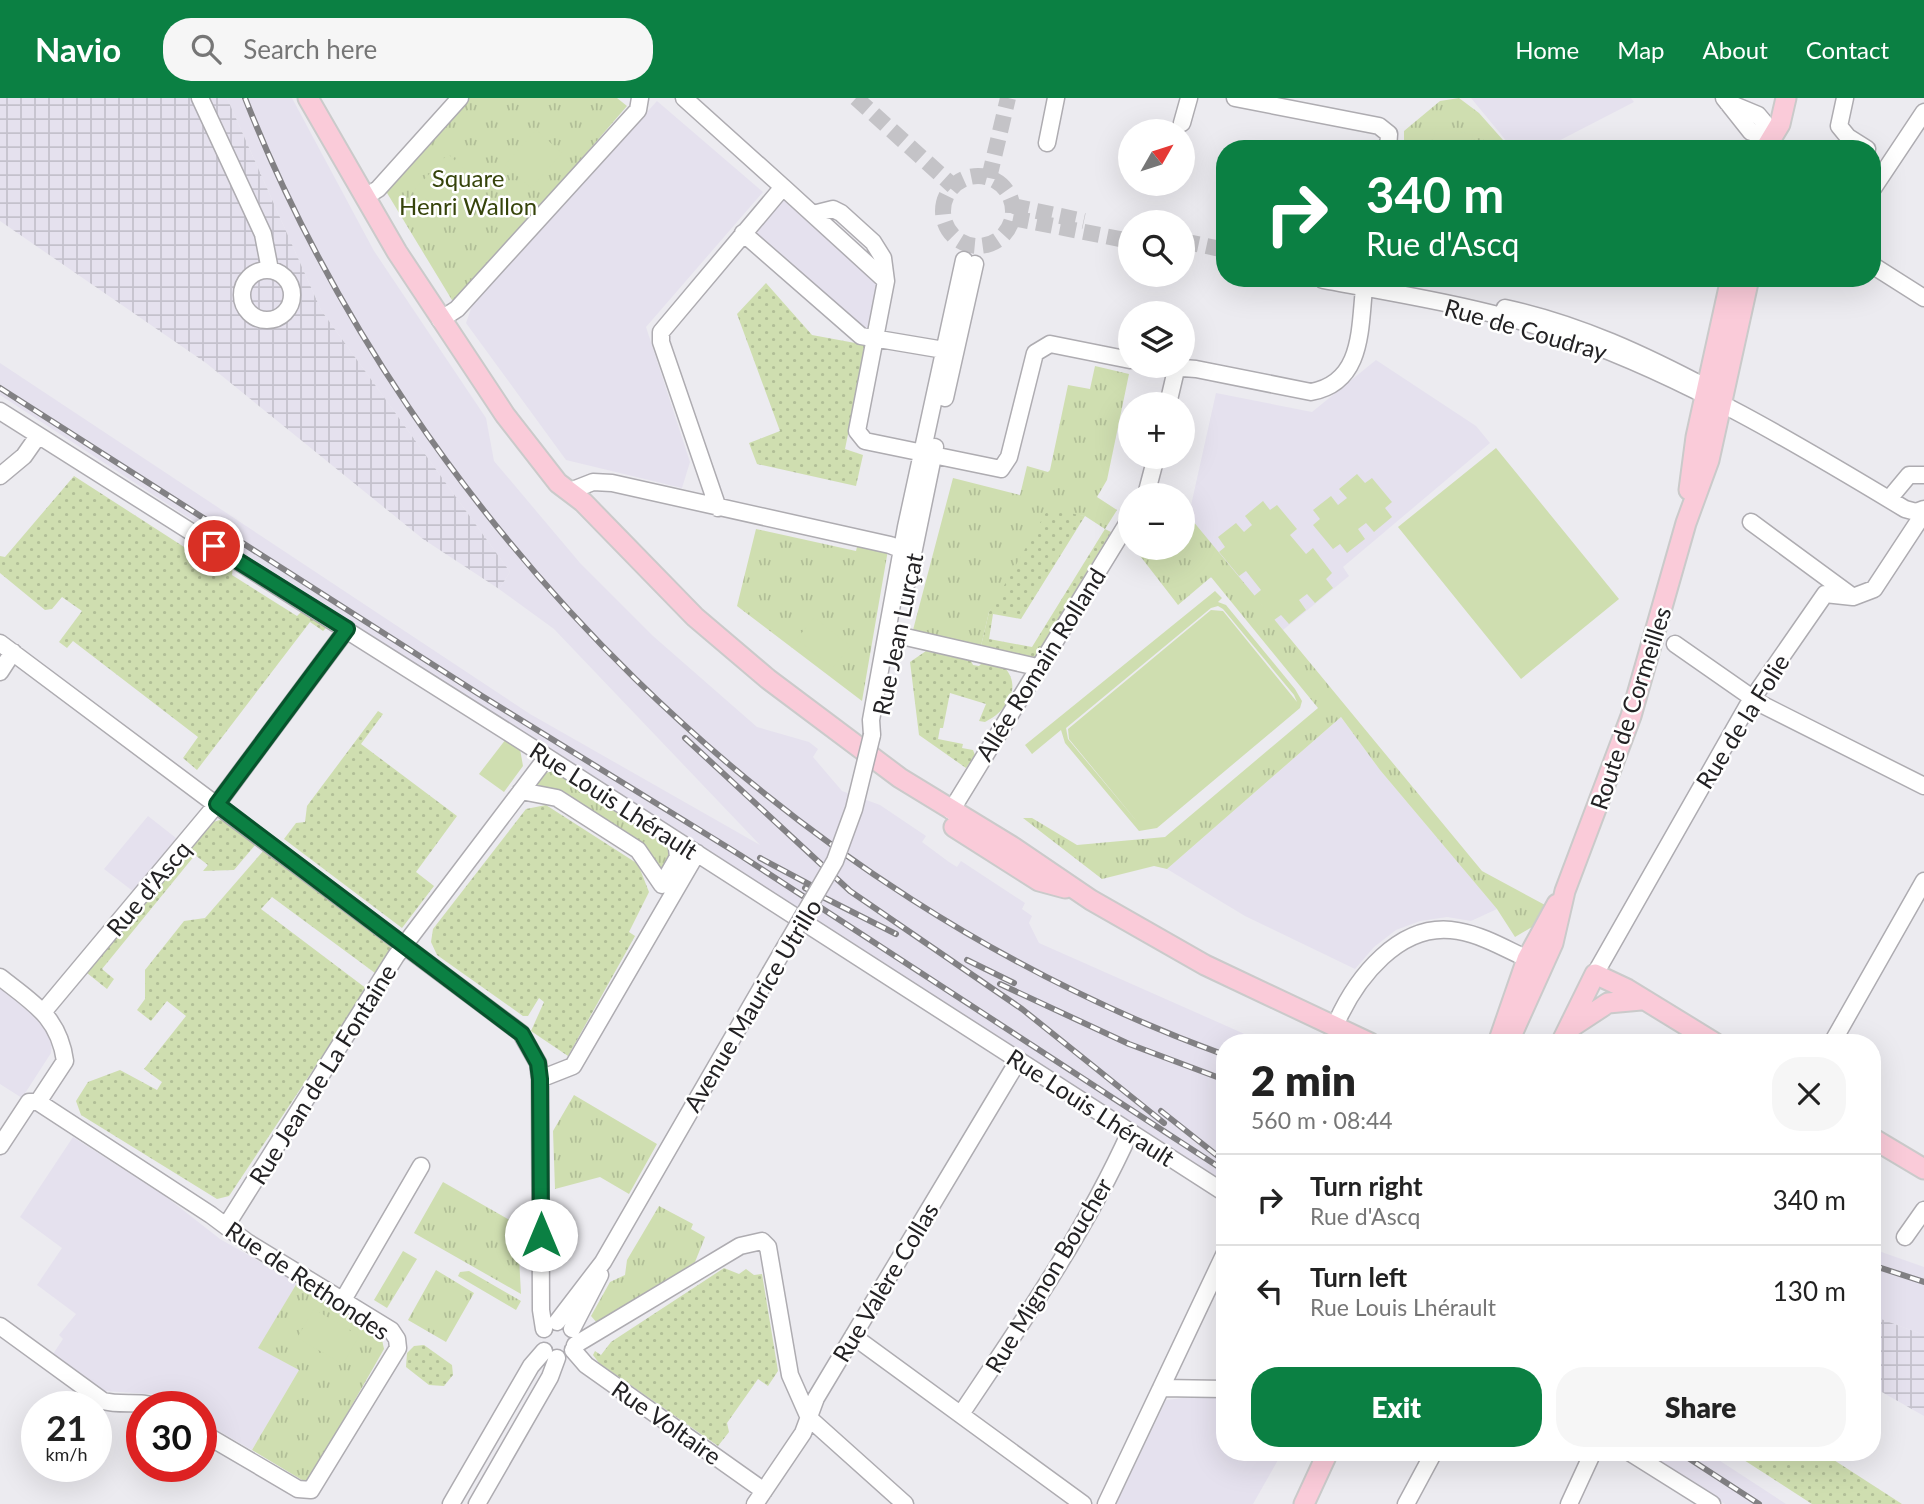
<!DOCTYPE html>
<meta charset="utf-8">
<style>
:root{--surface:#fff;--page:#f6f6f6;--text:#222;--muted:#767676;--line:#e0e0e0;--accent:#0b8043}
body{margin:0;font-family:Lato,sans-serif;background:var(--page);color:var(--text);height:100vh;display:flex;flex-direction:column;font-size:26px;white-space:nowrap}
*{box-sizing:border-box;margin:0}
p{font-size:23px;color:var(--muted)}
.icon{flex:none;width:38px;height:38px;fill:none;stroke:currentColor;stroke-width:2;stroke-linecap:round;stroke-linejoin:round}
.map{position:relative;flex:1;overflow:hidden}
.details{position:absolute;left:1216px;top:936px;width:665px;height:427px;display:flex;flex-direction:column;background:var(--surface);border-radius:28px;box-shadow:0 7px 28px #0002}
.details>*{flex:none}
.hud{position:absolute;left:1216px;top:42px;width:665px;height:147px;border-radius:28px;box-shadow:0 7px 28px #0002;background:#0b8043;color:#fff;overflow:hidden}
.needle{width:46px;rotate:51deg}
.fabs{position:absolute;left:1118px;top:21px;display:grid;gap:14px}
.fabs a{display:grid;place-items:center;width:77px;height:77px;border-radius:50%;background:var(--surface);box-shadow:0 7px 28px #0002;font-size:35px}
.speed{position:absolute;left:21px;top:1293px;display:flex;gap:14px;font-size:35px;font-weight:700;text-align:center}
.speed>*{display:grid;place-content:center;width:91px;height:91px;border-radius:50%;background:var(--surface);box-shadow:0 7px 28px #0002;line-height:1}
.speed small{font-size:18px;font-weight:400}
.speed .limit{border:10px solid #d22;background:#fff;color:#111}
.pin{position:absolute;display:grid;place-items:center;width:60px;height:60px;color:#fff;margin:-30px;border:4px solid #fff;border-radius:50%;box-shadow:0 2px 7px #0007}
.me{position:absolute;width:77px;margin:-38px;rotate:0deg;stroke-linejoin:round;filter:drop-shadow(0 0 5px #0008)}
.turn{display:flex;align-items:center;gap:24px;height:147px;padding:0 35px;font-size:32px}
.turn .icon{width:91px;height:91px;stroke-width:2.5}
.turn b{display:block;font-size:49px;line-height:60px}
.round{display:grid;place-items:center;flex:none;width:74px;height:74px;border-radius:28px;background:var(--page)}
.summary{display:flex;align-items:center;justify-content:space-between;height:119px;padding:0 35px}
h1{font-size:42px;font-weight:800;line-height:52px}
.button{display:flex;gap:14px;margin-top:auto;padding:14px 35px}
.button a{flex:1;height:80px;border-radius:28px;background:var(--accent);color:#fff;font-size:28px;font-weight:800;line-height:80px;text-align:center}
.button a+a{background:var(--page);color:var(--text)}
ul{padding:0;list-style:none}
li{display:flex;align-items:center;gap:21px;height:91px;padding:0 35px;border-top:2px solid var(--line)}
li div{flex:1}
li b{display:block;font-size:26px}
li em{font-style:normal}
header{display:flex;align-items:center;gap:42px;box-sizing:border-box;height:98px;padding:0 35px;background:var(--accent);color:#fff}
header strong{font-size:33px}
nav{display:flex;gap:38px;margin-inline-start:auto;font-size:24px}
.search{width:490px;height:63px;background:var(--page);display:flex;align-items:center;gap:18px;box-sizing:border-box;padding:0 24px;border-radius:28px;color:var(--muted);font-size:26px}
.map>svg:first-child{display:block}
.built{fill:#e5e1ee}
.industrial{fill:url(#industrial-grid)}
.grass{fill:url(#grass-tufts)}
.garden{fill:url(#garden-dots)}
.pitch{fill:#cfdeb0;fill-rule:evenodd}
.lines{fill:none;stroke-linecap:round;stroke-linejoin:round}
.minor-tunnel{stroke:#c4c3c7;stroke-width:16;stroke-dasharray:16 8;stroke-linecap:butt}
.minor-casing{stroke:#aeacb1;stroke-width:19}
.major-casing{stroke:#cacaca;stroke-width:23}
.minor{stroke:#fff;stroke-width:16}
.major{stroke:#facbd9;stroke-width:19}
.rail-casing{stroke:#828184;stroke-width:6}
.rail{stroke:#fff;stroke-width:3.5;stroke-dasharray:10;stroke-linecap:butt}
.minor-bridge-casing{stroke:#aeacb1;stroke-width:19;stroke-linecap:butt}
.minor-bridge{stroke:#fff;stroke-width:16}
.route-casing{stroke:#07532c;stroke-width:18}
.route{stroke:#0b8043;stroke-width:12}
.labels{text-anchor:middle;dominant-baseline:central;stroke-width:5;stroke-linejoin:round;paint-order:stroke}
.park-label{font-size:24px;fill:#36440b;stroke:#fff}
.street-label{font-size:24px;fill:#232224;stroke:#fff}
</style>
<header>
<strong>Navio</strong>
<div class="search"><svg class="icon" aria-label="search" viewBox="0 0 24 24"><circle cx="10" cy="10" r="6"/><path d="M15 15l6 6"/></svg>Search here</div>
<nav><a>Home</a><a>Map</a><a>About</a><a>Contact</a></nav>
</header>
<div class="map">
<svg width="1924" height="1406" viewBox="0 0 1924 1406">
<defs>
<pattern id="industrial-grid" width="8" height="8" patternUnits="userSpaceOnUse" patternTransform="scale(1.75)"><rect width="8" height="8" fill="#e5e1ee"/><path d="M0 4h8M4 0v8" fill="none" stroke="#c4c1cc"/></pattern>
<pattern id="grass-tufts" width="24" height="20" patternUnits="userSpaceOnUse" patternTransform="scale(1.75)"><rect width="24" height="20" fill="#cfdeb0"/><path d="M3 7l-1-3M5 7V3M7 7l1-3M15 17l-1-3M17 17v-4M19 17l1-3" fill="none" stroke="#b1be97"/></pattern>
<pattern id="garden-dots" width="8" height="8" patternUnits="userSpaceOnUse" patternTransform="scale(1.75)"><rect width="8" height="8" fill="#cfdeb0"/><path d="M2 2h.1M6 6h.1" fill="none" stroke="#b1be97" stroke-width="1.8" stroke-linecap="round"/></pattern>
</defs>
<rect width="100%" height="100%" fill="#ecebf0"/>
<path class="built" d="M 227,0 L 292,0 L 374,153 L 486,320 L 494,363 L 580,465 L 653,538 L 757,629 L 809,644 L 818,651 L 813,659 L 842,693 L 880,707 L 926,738 L 922,744 L 949,764 L 957,769 L 961,763 L 1025,805 L 1022,811 L 1032,818 L 1029,825 L 1039,845 L 1265,945 L 1225,945 L 1225,1084 L 436,581 L 0,297 L 0,265 L 530,616 L 760,747 L 554,531 L 499,491 L 510,474 L 321,212 Z
M 1471,0 L 1631,0 L 1634,4 L 1543,51 L 1513,51 Z
M 657,3 L 763,94 L 646,229 L 690,364 L 682,390 L 566,362 L 466,225 L 472,208 Z
M 788,102 L 879,181 L 867,237 L 752,135 L 780,103 Z
M 1376,262 L 1476,328 L 1490,345 L 1343,469 L 1349,478 L 1283,532 L 1188,421 L 1216,295 L 1312,314 Z
M 1341,619 L 1380,672 L 1497,811 L 1471,823 L 1447,819 L 1420,823 L 1396,832 L 1374,849 L 1355,871 L 1245,818 L 1167,771 Z
M 148,718 L 176,740 L 134,794 L 104,771 Z
M 0,887 L 44,921 L 52,938 L 51,955 L 22,1000 L 0,986 Z
M 73,1039 L 165,1098 L 220,1141 L 297,1185 L 259,1250 L 299,1272 L 252,1352 L 201,1323 L 201,1309 L 177,1309 L 151,1296 L 104,1293 L 53,1256 L 63,1241 L 59,1237 L 76,1216 L 37,1187 L 62,1150 L 20,1119 Z
M 1873,1151 L 1924,1169 L 1924,1237 L 1873,1218 Z
M 1225,1295 L 1225,1354 L 1282,1355 L 1253,1406 L 1116,1406 L 1166,1302 Z
M 1644,1355 L 1708,1355 L 1786,1406 L 1725,1406 Z"/>
<path class="industrial" d="M 0,0 L 227,0 L 321,212 L 510,474 L 499,491 L 423,441 L 206,265 L 0,123 Z
M 1873,1218 L 1924,1237 L 1924,1318 L 1873,1289 Z"/>
<path class="grass" d="M 466,0 L 617,0 L 627,8 L 455,207 L 384,90 Z
M 1459,0 L 1479,15 L 1511,51 L 1422,51 L 1404,46 L 1404,33 L 1440,3 Z
M 1095,268 L 1129,276 L 1107,382 L 1097,399 L 1117,412 L 1105,431 L 1085,418 L 1062,416 L 989,514 L 981,548 L 913,532 L 953,380 L 1020,397 L 1027,368 L 1048,374 L 1050,372 L 1068,287 L 1090,291 Z
M 1183,411 L 1482,773 L 1545,807 L 1532,829 L 1515,839 L 1497,811 L 1380,672 L 1341,619 L 1167,771 L 1154,768 L 1102,781 L 1023,720 L 1032,720 L 1077,747 L 1165,739 L 1318,610 L 1211,479 L 1178,507 L 1134,450 L 1183,450 Z
M 756,431 L 856,453 L 858,445 L 888,452 L 862,603 L 737,508 Z
M 558,672 L 676,750 L 662,774 L 643,752 L 531,693 L 541,676 Z
M 574,997 L 657,1046 L 629,1096 L 600,1079 L 555,1091 L 553,1033 Z
M 443,1084 L 529,1133 L 530,1140 L 518,1141 L 521,1196 L 414,1135 Z
M 659,1108 L 693,1126 L 691,1131 L 705,1139 L 695,1164 L 598,1226 L 591,1218 L 610,1184 L 625,1177 L 627,1162 Z
M 403,1153 L 417,1161 L 387,1210 L 374,1202 Z
M 436,1172 L 474,1195 L 446,1244 L 408,1222 Z
M 469,1173 L 521,1203 L 516,1212 L 458,1178 L 460,1174 Z
M 297,1185 L 381,1237 L 384,1251 L 312,1377 L 308,1382 L 302,1382 L 252,1352 L 299,1272 L 258,1250 Z"/>
<path class="garden" d="M 766,185 L 812,237 L 866,247 L 845,351 L 863,357 L 856,388 L 757,366 L 749,345 L 780,333 L 737,216 Z
M 74,378 L 226,476 L 233,468 L 232,477 L 297,518 L 303,512 L 329,527 L 323,533 L 310,524 L 197,672 L 183,660 L 198,639 L 73,543 L 67,550 L 59,544 L 82,513 L 62,499 L 52,511 L 45,512 L 0,475 L 0,458 L 5,459 Z
M 1048,411 L 1085,418 L 1021,521 L 993,516 L 989,541 L 1032,549 L 1105,431 L 1111,434 L 1034,561 L 981,548 L 989,514 Z
M 926,553 L 971,563 L 973,567 L 979,568 L 983,564 L 1005,570 C 1023,590 1005,615 985,624 L 979,623 L 986,606 L 950,595 L 943,630 L 940,630 L 938,641 L 963,646 L 962,650 L 973,652 L 975,657 L 966,670 L 919,637 L 910,564 Z
M 378,613 L 383,616 L 361,646 L 457,718 L 416,774 L 434,788 L 402,830 L 284,741 L 296,725 L 305,724 L 307,708 Z
M 546,707 L 638,766 L 649,794 L 629,834 L 635,838 L 568,958 L 531,933 L 544,904 L 539,900 L 528,918 L 523,918 L 437,857 L 431,844 L 433,831 L 526,711 Z
M 223,721 L 256,746 L 234,772 L 203,773 L 208,767 L 195,757 L 102,871 L 114,881 L 107,891 L 87,875 L 213,724 Z
M 264,752 L 392,850 L 375,875 L 272,799 L 261,811 L 367,891 L 229,1098 L 217,1101 L 81,1017 L 76,1003 L 88,984 L 120,972 L 157,992 L 162,984 L 144,971 L 186,918 L 167,903 L 151,923 L 137,912 L 145,901 L 145,872 L 184,823 L 205,820 Z
M 724,1170 L 739,1176 L 746,1171 L 754,1177 L 762,1176 L 778,1273 L 768,1288 L 758,1281 L 727,1325 L 729,1334 L 718,1348 L 599,1265 L 593,1257 L 595,1253 L 601,1257 L 611,1244 Z
M 424,1247 L 452,1267 L 453,1277 L 444,1288 L 429,1287 L 406,1269 L 407,1255 L 414,1248 Z
M 1733,1355 L 1823,1355 L 1902,1406 L 1812,1406 Z"/>
<path class="pitch" d="M 1436,28 L 1473,37 L 1469,51 L 1432,49 Z
M 536,32 L 562,55 L 531,90 L 505,67 Z
M 448,56 L 473,79 L 441,114 L 415,91 Z
M 1496,350 L 1619,501 L 1521,581 L 1398,429 Z
M 1357,376 L 1365,385 L 1372,380 L 1392,404 L 1385,410 L 1392,419 L 1374,434 L 1366,425 L 1358,431 L 1365,441 L 1347,455 L 1340,446 L 1333,451 L 1313,427 L 1320,421 L 1313,412 L 1331,398 L 1338,407 L 1347,400 L 1339,391 Z
M 1263,403 L 1270,412 L 1277,407 L 1297,431 L 1290,437 L 1306,456 L 1313,450 L 1332,475 L 1326,481 L 1333,490 L 1315,505 L 1307,496 L 1299,502 L 1306,512 L 1289,526 L 1281,517 L 1274,522 L 1254,498 L 1261,492 L 1246,473 L 1239,478 L 1219,454 L 1225,449 L 1218,439 L 1236,425 L 1244,434 L 1252,427 L 1245,418 Z
M 1215,493 L 1222,500 L 1218,504 L 1226,507 L 1295,591 L 1302,603 L 1300,610 L 1157,730 L 1139,733 L 1065,645 L 1061,632 L 1032,656 L 1025,647 ZM 1218,508 L 1223,511 L 1294,597 L 1297,604 L 1223,513 L 1211,512 L 1068,631 L 1069,641 L 1139,726 L 1068,641 L 1066,630 L 1211,510 Z
M 814,519 L 850,548 L 833,570 L 797,541 Z
M 506,641 L 520,651 L 523,668 L 504,694 L 479,676 Z
M 314,1211 L 359,1238 L 343,1266 L 297,1240 Z"/>
<g class="lines">
<path class="minor-tunnel" d="M 856,0 L 953,88
M943 113a35 35 0 1 1 70 0a35 35 0 1 1-70 0Z
M 989,80 L 1008,0
M 1013,108 L 1084,123
M 1013,120 L 1130,143
M 1183,143 L 1225,152"/>
<g class="minor-casing">
<path id="minor" d="M 200,0 L 263,136 L 270,172
M 684,0 L 783,89 L 661,234 L 661,244 L 718,410
M 1235,0 L 1379,28 L 1389,36 L 1388,51
M 1724,0 L 1751,34 L 1774,36 L 1758,17 L 1727,4
M 1845,0 L 1839,28 L 1848,39 L 1867,51
M 1182,25 L 1189,0
M 1047,45 L 1056,0
M 783,89 L 886,183 L 857,333 L 865,343 L 1001,371 L 1009,359 L 1035,255 L 1050,246 L 1130,262
M 1872,92 L 1924,14
M 365,99 L 378,91 L 460,0
M 813,116 L 833,111 L 841,115 L 873,144 L 883,160 L 886,183
M 743,135 L 861,238 L 944,252
M 1872,167 L 1924,200
M242 197a25 25 0 1 1 50 0a25 25 0 1 1-50 0Z
M 1323,182 C 1405,197 1492,211 1571,239 C 1687,280 1799,347 1905,411 L 1916,414 L 1924,411
M 1505,210 C 1579,226 1645,257 1711,292
M 440,222 L 457,211 L 638,12 L 640,0
M 1156,268 L 1196,271 L 1311,294 C 1366,284 1359,225 1365,182
M 945,300 L 975,166
M 1168,306 L 1176,272
M 0,313 L 547,659 L 1225,1095
M 0,378 L 24,358 L 38,338
M 570,393 L 593,384 L 612,385 L 890,447 L 910,455
M 1146,397 L 1156,359
M 1889,401 L 1909,377 L 1924,377
M 1751,424 L 1853,499
M 907,485 L 935,349
M 897,537 L 1037,569
M 0,545 L 521,935 L 538,965 L 540,981 L 541,1212 L 544,1231
M 1675,546 L 1761,606 L 1924,688
M 0,574 L 13,554
M 872,637 L 871,622 L 906,429 L 964,162
M 521,693 L 557,700 L 638,752 L 662,787 L 678,759 L 676,742
M 951,713 L 1130,421
M 1595,876 L 1748,607 L 1825,496 L 1853,499 L 1874,491 L 1924,415
M 0,879 C 33,905 59,919 65,963 L 38,1004 L 29,1004 L 0,1048
M 44,913 L 217,706 L 347,531
M 1335,928 C 1355,881 1400,822 1458,833 C 1487,838 1512,855 1539,866
M 1832,945 L 1924,783
M 540,981 L 573,968 L 697,755
M 38,1004 L 211,1117 L 247,1144 L 391,1232 L 397,1241 L 398,1250 L 311,1392 L 298,1391 L 201,1334
M 226,1128 L 396,858 L 547,659
M 1905,1139 L 1924,1112
M 343,1202 L 421,1068
M 557,1224 L 603,1164 L 770,875
M 0,1228 L 103,1303 C 122,1308 141,1302 158,1309
M 572,1231 L 600,1177
M 853,1238 L 1083,1406
M 575,1247 L 740,1148 L 762,1143 L 768,1149 L 790,1277 L 809,1320 L 905,1406
M 573,1252 L 586,1267 L 764,1393
M 1161,1290 L 1225,1291
M 961,1316 C 1022,1225 1085,1134 1130,1034
M 1629,1354 L 1712,1406
M 451,1406 L 531,1268 L 544,1253
M 477,1406 L 550,1279 L 557,1260
M 755,1406 L 803,1335 L 816,1300 L 1018,963
M 1106,1406 L 1225,1155
M 1406,1406 L 1434,1354
M 1569,1406 L 1593,1354"/>
</g>
<g class="major-casing">
<path id="major" d="M 308,0 L 397,154 L 505,317 L 558,385 L 583,404 L 695,519 L 768,581 L 900,680 L 1013,749 L 1091,802 L 1205,867 L 1370,945
M 1765,51 L 1780,26 L 1786,0
M 1689,392 L 1696,339 L 1731,180
M 954,729 L 1039,783 L 1065,790
M 1570,930 L 1608,905 L 1641,902
M 1499,942 L 1527,861 L 1557,806
M 1508,945 L 1553,845 L 1565,793 L 1631,618 L 1686,425 L 1709,362 L 1749,180
M 1561,945 L 1595,876 L 1627,891 L 1715,945
M 1872,1040 L 1924,1071
M 1304,1406 L 1328,1354"/>
</g>
<use href="#minor" class="minor"/>
<use href="#major" class="major"/>
<g class="rail-casing">
<path id="rail" d="M 245,0 C 415,431 789,799 1225,957
M 0,290 L 482,598 L 740,757 L 1225,1073
M 685,640 L 850,793 L 1022,911 L 1164,1025
M 760,760 L 818,791
M 805,790 L 896,836
M 967,862 L 1014,885
M 1000,886 L 1129,946 L 1225,982
M 1161,1013 L 1224,1063
M 1872,1167 L 1924,1184
M 1679,1354 L 1759,1406"/>
</g>
<use href="#rail" class="rail"/>
<g class="minor-bridge-casing">
<path id="minor-bridge" d="M 770,875 L 835,763 L 854,711 L 872,637"/>
</g>
<use href="#minor-bridge" class="minor-bridge"/>
</g>
<g class="lines">
<g class="route-casing">
<path id="route" d="M 214,448 L 347,531 L 217,706 L 522,936 L 538,965 L 540,981 L 541,1137"/>
</g>
<use href="#route" class="route"/>
</g>
<g class="labels">
<g class="park-label">
<text x="468" y="79">Square<tspan x="468" dy="28">Henri Wallon</tspan></text>
</g>
<g class="street-label">
<text transform="translate(1526 231) rotate(16)">Rue de Coudray</text>
<text transform="translate(897 536) rotate(-78)">Rue Jean Lurçat</text>
<text transform="translate(1040 566) rotate(-58)">Allée Romain Rolland</text>
<text transform="translate(1630 610) rotate(-72)">Route de Cormeilles</text>
<text transform="translate(1742 623) rotate(-58)">Rue de la Folie</text>
<text transform="translate(614 702) rotate(33)">Rue Louis Lhérault</text>
<text transform="translate(148 790) rotate(-50)">Rue d'Ascq</text>
<text transform="translate(752 907) rotate(-59)">Avenue Maurice Utrillo</text>
<text transform="translate(322 976) rotate(-58)">Rue Jean de La Fontaine</text>
<text transform="translate(1091 1009) rotate(33)">Rue Louis Lhérault</text>
<text transform="translate(1048 1177) rotate(-59)">Rue Mignon Boucher</text>
<text transform="translate(308 1182) rotate(34)">Rue de Rethondes</text>
<text transform="translate(885 1184) rotate(-59)">Rue Valère Collas</text>
<text transform="translate(667 1324) rotate(35)">Rue Voltaire</text>
</g>
</g>
</svg>
<div class="fabs">
<a><svg class="needle" viewBox="-14 -14 28 28"><path d="M0-13l5 13h-10z" fill="#e53935"/><path d="M0 13l5-13h-10z" fill="#767676"/></svg></a>
<a><svg class="icon" aria-label="search" viewBox="0 0 24 24"><circle cx="10" cy="10" r="6"/><path d="M15 15l6 6"/></svg></a>
<a><svg class="icon" aria-label="layers" viewBox="0 0 24 24"><path d="M12 4l9 5-9 5-9-5zM3 14l9 5 9-5"/></svg></a>
<a>+</a>
<a>−</a>
</div>
<div class="speed"><div>21<small>km/h</small></div><div class="limit">30</div></div>
<div class="pin" style="left:214px;top:448px;background:#d93025"><svg class="icon" aria-label="arrive" viewBox="0 0 24 24"><path d="M6 21V4h12l-3 4 3 4H6"/></svg></div>
<svg class="me" style="left:541px;top:1137px" viewBox="-20 -20 40 40"><circle r="19" fill="#fff"/><path d="M0-13L10 11 0 6-10 11z" fill="#0b8043"/></svg>
<div class="hud">
<div class="turn"><svg class="icon" aria-label="right" viewBox="0 0 24 24"><path d="M7 20v-9h11M14 6l5 5-5 5"/></svg><div><b>340 m</b>Rue d'Ascq</div></div>
</div>
<section class="details">
<div class="summary"><div><h1>2 min</h1><p>560 m · 08:44</p></div><a class="round"><svg class="icon" aria-label="close" viewBox="0 0 24 24"><path d="M6 6l12 12M18 6L6 18"/></svg></a></div>
<ul>
<li><svg class="icon" aria-label="right" viewBox="0 0 24 24"><path d="M7 20v-9h11M14 6l5 5-5 5"/></svg><div><b>Turn right</b><p>Rue d'Ascq</p></div><em>340 m</em></li>
<li><svg class="icon" aria-label="left" viewBox="0 0 24 24"><path d="M17 20v-9H6M10 6l-5 5 5 5"/></svg><div><b>Turn left</b><p>Rue Louis Lhérault</p></div><em>130 m</em></li>
</ul>
<div class="button"><a>Exit</a><a>Share</a></div>
</section>
</div>
